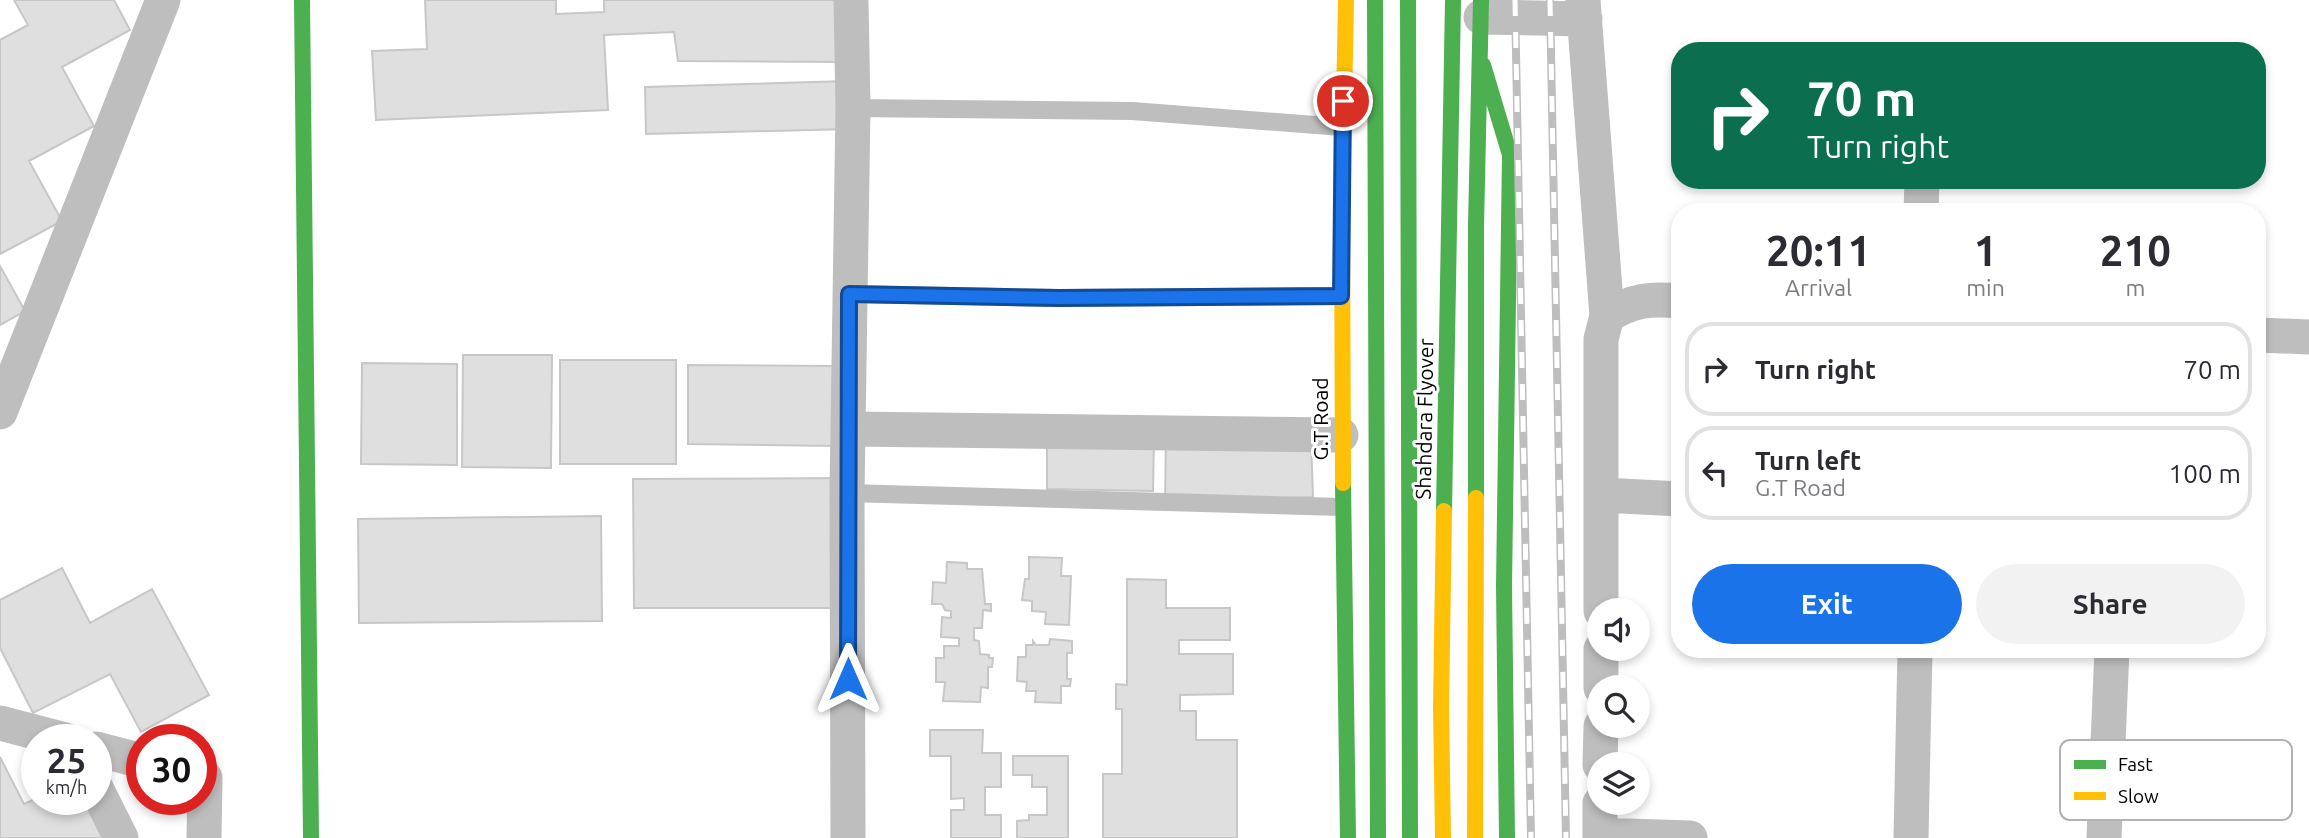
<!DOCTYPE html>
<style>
:root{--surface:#fff;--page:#f2f2f3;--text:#2b2b33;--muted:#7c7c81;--line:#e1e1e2;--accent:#1a73e8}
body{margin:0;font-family:Ubuntu,sans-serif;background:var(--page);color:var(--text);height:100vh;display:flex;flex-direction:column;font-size:26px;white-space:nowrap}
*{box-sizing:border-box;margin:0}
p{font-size:23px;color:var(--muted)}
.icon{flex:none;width:38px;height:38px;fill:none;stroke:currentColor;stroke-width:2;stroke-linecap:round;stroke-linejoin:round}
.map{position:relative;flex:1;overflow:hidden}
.drawer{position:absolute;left:1671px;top:203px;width:595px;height:455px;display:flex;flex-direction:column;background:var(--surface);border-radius:28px;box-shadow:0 4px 10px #0003}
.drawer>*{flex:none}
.top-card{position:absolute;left:1671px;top:42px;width:595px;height:147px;border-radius:28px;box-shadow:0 4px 10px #0003;background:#0b6e4f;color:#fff;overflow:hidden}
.tools{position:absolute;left:1587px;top:598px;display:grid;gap:14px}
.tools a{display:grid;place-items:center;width:63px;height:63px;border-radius:50%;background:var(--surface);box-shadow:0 4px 10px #0003;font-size:35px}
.speed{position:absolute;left:21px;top:724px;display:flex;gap:14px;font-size:35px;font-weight:700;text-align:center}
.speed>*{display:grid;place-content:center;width:91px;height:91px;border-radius:50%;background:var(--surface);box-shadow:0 4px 10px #0003;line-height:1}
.speed small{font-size:18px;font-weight:400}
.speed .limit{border:10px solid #d22;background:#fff;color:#111}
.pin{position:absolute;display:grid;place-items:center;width:60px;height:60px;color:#fff;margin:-30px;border:4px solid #fff;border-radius:50%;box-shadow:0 2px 7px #0007}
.me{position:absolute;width:77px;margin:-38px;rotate:0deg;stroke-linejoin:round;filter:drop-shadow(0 0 5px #0008)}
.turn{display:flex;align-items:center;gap:24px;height:147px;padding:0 21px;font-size:32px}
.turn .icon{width:91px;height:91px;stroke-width:2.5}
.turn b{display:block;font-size:49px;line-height:60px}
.eta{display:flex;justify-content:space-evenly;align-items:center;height:119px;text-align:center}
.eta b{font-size:42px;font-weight:700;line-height:49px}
.button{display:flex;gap:14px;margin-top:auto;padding:14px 21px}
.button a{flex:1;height:80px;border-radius:42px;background:var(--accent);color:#fff;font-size:28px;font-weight:700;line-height:80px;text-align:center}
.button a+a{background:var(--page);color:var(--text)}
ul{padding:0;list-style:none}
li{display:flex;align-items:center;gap:21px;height:94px;margin:0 14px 10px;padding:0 7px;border:4px solid var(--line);border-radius:28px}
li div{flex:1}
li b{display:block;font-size:26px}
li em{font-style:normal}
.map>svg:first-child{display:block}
.building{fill:#dfdfdf;stroke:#c7c7c7;stroke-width:2}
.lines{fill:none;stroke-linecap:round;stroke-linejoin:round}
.lane{stroke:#bebebe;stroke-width:18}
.street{stroke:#bebebe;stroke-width:35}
.fast{stroke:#4caf50;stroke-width:16}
.slow{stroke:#ffc107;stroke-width:16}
.rail-casing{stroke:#bebebe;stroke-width:8}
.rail{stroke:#fff;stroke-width:5;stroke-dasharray:16;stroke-linecap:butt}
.route-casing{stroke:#114b97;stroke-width:18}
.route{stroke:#1a73e8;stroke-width:12}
.labels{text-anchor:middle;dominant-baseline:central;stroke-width:6;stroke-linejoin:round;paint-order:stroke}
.street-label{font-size:21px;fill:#000;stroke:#fff}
.key{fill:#fff;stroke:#b2b2b2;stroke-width:2}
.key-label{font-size:19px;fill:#000}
</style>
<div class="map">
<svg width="2309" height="838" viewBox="0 0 2309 838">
<rect width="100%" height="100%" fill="#fff"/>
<path class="building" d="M 14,0 L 114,0 L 130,30 L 62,67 L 94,126 L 29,161 L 62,221 L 0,254 L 0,40 L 28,25 Z
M 425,0 L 556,0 L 556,14 L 604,12 L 604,0 L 839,0 L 838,62 L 678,61 L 674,32 L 604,35 L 608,110 L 376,120 L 372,51 L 427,49 Z
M 847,81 L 849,129 L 646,134 L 645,87 Z
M 0,266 L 25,311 L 0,325 Z
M 463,355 L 552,355 L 551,468 L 462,467 Z
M 560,360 L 676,360 L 676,464 L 560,464 Z
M 362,363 L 457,364 L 457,465 L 361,464 Z
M 688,365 L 836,366 L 836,446 L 688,444 Z
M 1047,435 L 1154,438 L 1153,491 L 1047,489 Z
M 1166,436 L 1311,439 L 1313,497 L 1165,502 Z
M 847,478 L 847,608 L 634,608 L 633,479 Z
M 601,516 L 602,621 L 359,623 L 358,519 Z
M 1029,557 L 1062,558 L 1061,576 L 1071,576 L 1069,625 L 1045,624 L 1046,612 L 1032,611 L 1032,601 L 1022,600 L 1025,579 L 1029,579 Z
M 947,562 L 967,563 L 967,569 L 982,569 L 985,604 L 991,604 L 991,611 L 983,610 L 982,628 L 974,628 L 974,640 L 979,641 L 980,654 L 989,655 L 989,658 L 993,658 L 992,667 L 988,667 L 988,688 L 981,687 L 980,702 L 943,701 L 945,682 L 936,682 L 936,658 L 944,658 L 944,646 L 959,646 L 959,638 L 941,637 L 942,617 L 951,618 L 951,611 L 945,610 L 942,604 L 932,604 L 933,582 L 946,583 Z
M 62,568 L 90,623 L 152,589 L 209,695 L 141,732 L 110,674 L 33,713 L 0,648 L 0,600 Z
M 1127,579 L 1166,580 L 1166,608 L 1230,608 L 1230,640 L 1179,640 L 1179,654 L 1233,654 L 1233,694 L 1180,695 L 1180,711 L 1196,711 L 1196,740 L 1237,740 L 1237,838 L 1103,838 L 1103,774 L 1122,774 L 1122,709 L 1116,709 L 1116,684 L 1127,685 Z
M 1050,639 L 1072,641 L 1072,653 L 1067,653 L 1067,679 L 1071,679 L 1070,686 L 1061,686 L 1061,703 L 1035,702 L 1036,691 L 1026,691 L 1027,682 L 1017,681 L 1018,657 L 1026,657 L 1026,645 L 1033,645 L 1033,641 L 1036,645 L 1049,645 Z
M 930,730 L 983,730 L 982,753 L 1001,753 L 1001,787 L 985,787 L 985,815 L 1001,815 L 1001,838 L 951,838 L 951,810 L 964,810 L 964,798 L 951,799 L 951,756 L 930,756 Z
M 1013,756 L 1068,756 L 1068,838 L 1017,838 L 1017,821 L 1029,820 L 1029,815 L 1047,815 L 1047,787 L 1032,787 L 1032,775 L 1013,775 Z
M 0,757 L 24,804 L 37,798 L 88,800 L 107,838 L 0,838 Z"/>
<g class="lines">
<path class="lane" d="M 853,108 L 1132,111 L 1342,127
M 849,294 L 1059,298 L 1341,296
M 847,493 L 1342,507"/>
<path class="street" d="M 1583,0 L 1607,316 L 1601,339 L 1601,611
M 1481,17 L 1585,19
M 1921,212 L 1922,180
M 1607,316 C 1632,300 1651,298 1680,301
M 2258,335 L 2309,337
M 0,412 L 163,0
M 848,429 L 1341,435
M 1603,495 L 1680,499
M 1601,688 L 1601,649
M 0,723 L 65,740
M 96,749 L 142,761
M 1600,765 L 1601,726
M 201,777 L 205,778 L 204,838
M 96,788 L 121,838
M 1600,835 L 1690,838
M 848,838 L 847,493 L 853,108 L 851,0
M 1600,838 L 1600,803
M 1911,838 L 1915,649
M 2104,838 L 2112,649"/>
<path class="fast" d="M 302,0 L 311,838
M 1375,0 L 1378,838
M 1408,0 L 1410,838
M 1483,65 L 1510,155 L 1504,586 L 1507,838
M 1343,483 L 1348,838
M 1476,498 L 1476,225 L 1481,0
M 1444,511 L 1453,0"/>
<path class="slow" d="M 1343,483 L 1342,209 L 1346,0
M 1443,838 L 1441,707 L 1444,511
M 1475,838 L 1476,498"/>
<g class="rail-casing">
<path id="rail" d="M 1515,0 L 1531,838
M 1550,0 L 1566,838"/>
</g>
<use href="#rail" class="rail"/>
</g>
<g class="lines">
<g class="route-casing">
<path id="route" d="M 848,679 L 849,294 L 1059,298 L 1341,296 L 1343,101"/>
</g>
<use href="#route" class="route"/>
</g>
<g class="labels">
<g class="street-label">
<text transform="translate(1320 419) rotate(-90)">G.T Road</text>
<text transform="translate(1424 419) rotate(-89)">Shahdara Flyover</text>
</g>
</g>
<rect x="2060" y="740" width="232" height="80" rx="10" class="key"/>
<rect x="2074" y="760" width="32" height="9" fill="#4caf50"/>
<rect x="2074" y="792" width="32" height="8" fill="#ffc107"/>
<g class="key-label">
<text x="2118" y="771">Fast</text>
<text x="2118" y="803">Slow</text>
</g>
</svg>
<div class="tools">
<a><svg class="icon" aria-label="sound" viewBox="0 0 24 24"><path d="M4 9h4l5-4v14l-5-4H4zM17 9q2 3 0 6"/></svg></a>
<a><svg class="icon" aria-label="search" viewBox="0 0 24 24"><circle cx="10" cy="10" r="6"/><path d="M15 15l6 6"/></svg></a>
<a><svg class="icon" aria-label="layers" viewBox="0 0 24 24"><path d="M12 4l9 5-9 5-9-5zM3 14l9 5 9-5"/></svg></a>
</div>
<div class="speed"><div>25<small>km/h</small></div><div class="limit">30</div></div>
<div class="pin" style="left:1343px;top:101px;background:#d93025"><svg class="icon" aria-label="arrive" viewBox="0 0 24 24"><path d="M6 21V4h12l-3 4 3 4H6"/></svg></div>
<svg class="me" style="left:848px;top:679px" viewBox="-20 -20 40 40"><path d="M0-17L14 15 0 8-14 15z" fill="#1a73e8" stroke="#fff" stroke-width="4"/></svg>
<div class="top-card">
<div class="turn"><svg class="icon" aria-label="right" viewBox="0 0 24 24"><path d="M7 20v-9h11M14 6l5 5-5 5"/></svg><div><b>70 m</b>Turn right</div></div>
</div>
<section class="drawer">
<div class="eta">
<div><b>20:11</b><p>Arrival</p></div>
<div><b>1</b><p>min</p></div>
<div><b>210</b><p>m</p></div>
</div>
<ul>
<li><svg class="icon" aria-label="right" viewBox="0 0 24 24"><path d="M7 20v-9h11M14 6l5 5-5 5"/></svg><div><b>Turn right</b></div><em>70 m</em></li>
<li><svg class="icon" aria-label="left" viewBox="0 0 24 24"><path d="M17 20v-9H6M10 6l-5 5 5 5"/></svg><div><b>Turn left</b><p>G.T Road</p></div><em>100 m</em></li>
</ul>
<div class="button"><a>Exit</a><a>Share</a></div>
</section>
</div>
